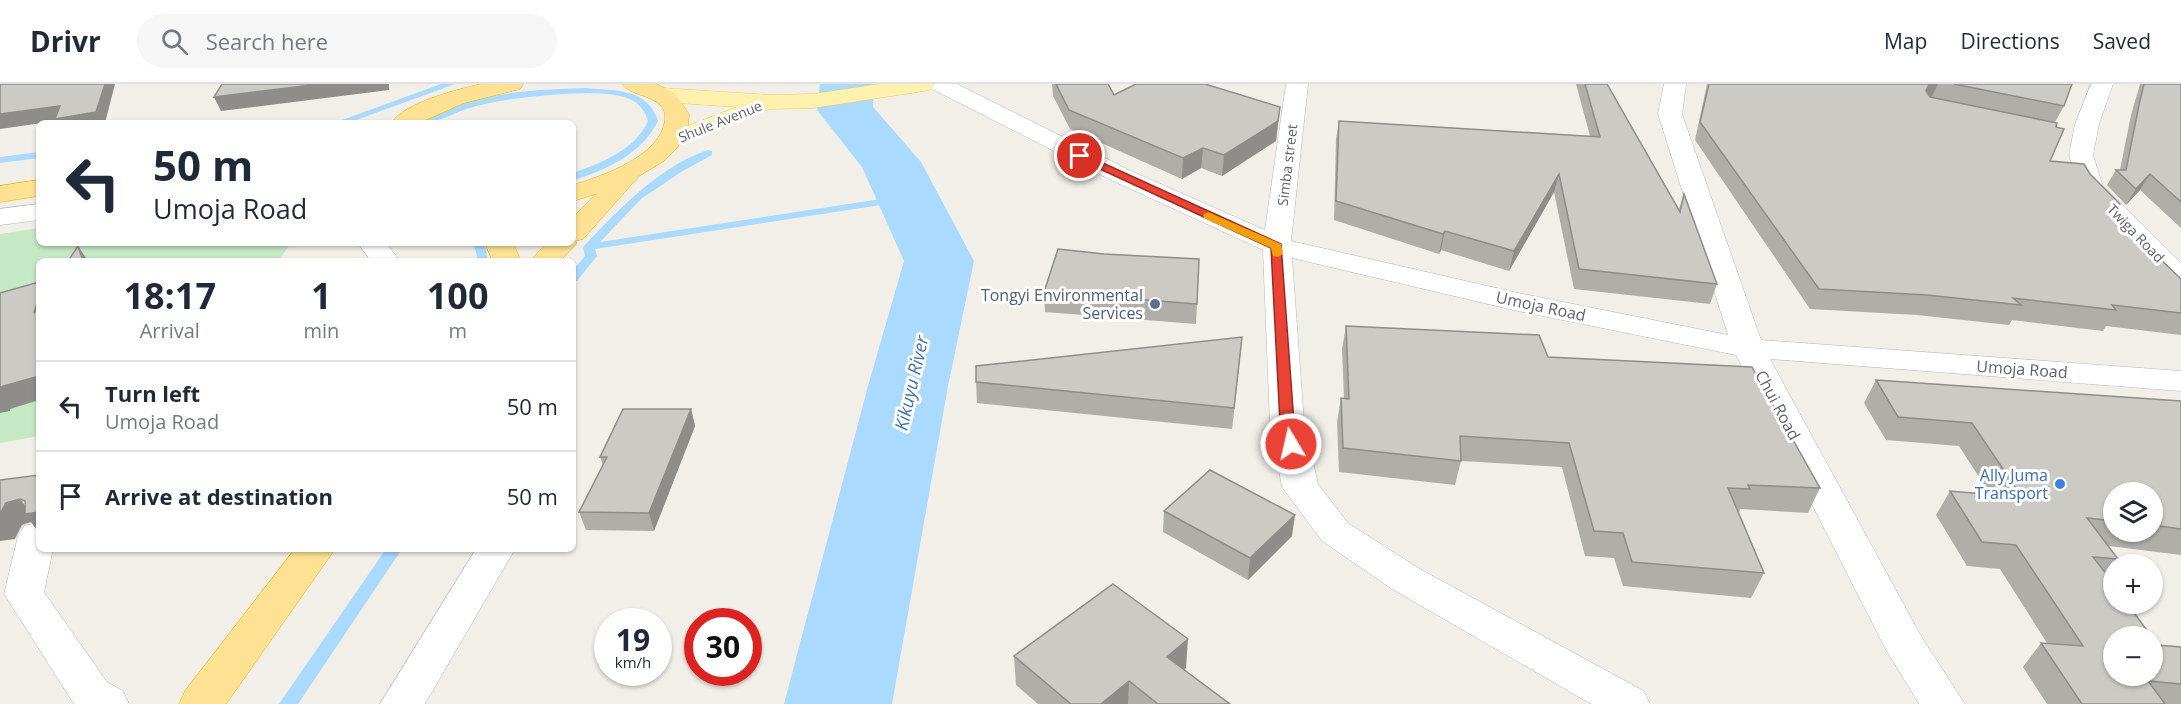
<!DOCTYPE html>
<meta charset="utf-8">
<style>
:root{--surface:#fff;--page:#f6f6f7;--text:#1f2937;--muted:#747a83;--line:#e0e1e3}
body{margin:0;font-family:"Open Sans",sans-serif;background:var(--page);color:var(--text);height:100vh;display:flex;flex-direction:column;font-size:22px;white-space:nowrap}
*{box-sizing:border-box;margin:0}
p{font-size:20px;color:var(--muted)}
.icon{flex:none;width:33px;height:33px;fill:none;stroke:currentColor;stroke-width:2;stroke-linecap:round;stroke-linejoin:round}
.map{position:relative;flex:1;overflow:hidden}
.side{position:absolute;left:36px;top:174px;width:540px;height:294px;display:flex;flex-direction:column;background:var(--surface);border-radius:9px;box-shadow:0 2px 4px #0004}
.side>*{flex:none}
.top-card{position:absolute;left:36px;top:36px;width:540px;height:126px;border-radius:9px;box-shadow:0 2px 4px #0004;background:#fff;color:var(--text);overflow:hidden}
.tools{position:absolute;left:2103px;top:398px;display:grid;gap:12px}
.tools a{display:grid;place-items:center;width:60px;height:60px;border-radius:50%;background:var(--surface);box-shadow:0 2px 4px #0004;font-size:30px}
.speed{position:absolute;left:594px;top:524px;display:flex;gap:12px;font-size:30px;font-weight:700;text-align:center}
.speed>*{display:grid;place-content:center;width:78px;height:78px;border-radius:50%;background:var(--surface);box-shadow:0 2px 4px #0004;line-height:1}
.speed small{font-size:15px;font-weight:400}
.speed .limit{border:9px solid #d22;background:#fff;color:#111}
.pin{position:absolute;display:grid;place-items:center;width:51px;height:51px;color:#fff;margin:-26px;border:3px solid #fff;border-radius:50%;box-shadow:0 2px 6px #0007}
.me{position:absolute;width:66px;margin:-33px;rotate:351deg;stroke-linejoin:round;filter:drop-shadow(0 0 4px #0008)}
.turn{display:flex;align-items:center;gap:21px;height:126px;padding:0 18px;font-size:27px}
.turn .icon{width:78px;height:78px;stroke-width:2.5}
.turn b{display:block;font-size:42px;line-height:51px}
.eta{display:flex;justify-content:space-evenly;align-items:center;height:102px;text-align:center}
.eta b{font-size:36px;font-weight:700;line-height:42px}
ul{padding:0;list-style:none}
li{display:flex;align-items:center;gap:18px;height:90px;padding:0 18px;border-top:2px solid var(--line)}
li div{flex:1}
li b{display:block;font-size:22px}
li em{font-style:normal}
header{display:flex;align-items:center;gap:36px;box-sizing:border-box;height:84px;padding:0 30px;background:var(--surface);border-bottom:2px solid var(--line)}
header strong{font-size:28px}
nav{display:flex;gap:33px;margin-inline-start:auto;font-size:21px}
.search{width:420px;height:54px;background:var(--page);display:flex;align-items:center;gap:15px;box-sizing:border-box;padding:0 21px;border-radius:33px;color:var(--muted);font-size:22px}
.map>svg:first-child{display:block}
.green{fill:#c5e8c5}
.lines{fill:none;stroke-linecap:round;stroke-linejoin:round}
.stream{fill:#aadaff;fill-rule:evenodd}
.river{fill:#aadaff;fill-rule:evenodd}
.minor-casing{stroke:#b5b8bc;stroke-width:1}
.major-casing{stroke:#f2c960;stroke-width:1}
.highway-casing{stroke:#f9ab00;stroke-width:1}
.minor{fill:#fff;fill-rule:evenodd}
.major{fill:#fff2af;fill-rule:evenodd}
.highway{fill:#fde293;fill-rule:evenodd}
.wall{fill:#afaea9;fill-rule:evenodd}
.shaded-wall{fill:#8f8d8a}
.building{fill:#cccac5;stroke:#8f8d8a;stroke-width:1.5}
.route{fill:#ea4335;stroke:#982c22;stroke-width:1.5}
.slow{fill:#f59e0b}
.service-dot{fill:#5c6f8a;stroke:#fff;stroke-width:2}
.shop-dot{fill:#3f7fe0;stroke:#fff;stroke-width:2}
.labels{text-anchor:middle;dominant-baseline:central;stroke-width:6;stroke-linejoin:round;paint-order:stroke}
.far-street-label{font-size:14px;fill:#5f6368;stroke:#fff}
.service-label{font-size:16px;fill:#4e5e75;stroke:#fff;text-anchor:end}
.street-label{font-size:16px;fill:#5f6368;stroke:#fff}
.shop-label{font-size:16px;fill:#366cbe;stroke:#fff;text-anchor:end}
.water-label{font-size:18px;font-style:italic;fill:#4174aa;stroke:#fff}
</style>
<header>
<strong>Drivr</strong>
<div class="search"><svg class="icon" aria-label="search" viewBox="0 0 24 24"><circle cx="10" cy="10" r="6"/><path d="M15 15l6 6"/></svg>Search here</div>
<nav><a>Map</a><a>Directions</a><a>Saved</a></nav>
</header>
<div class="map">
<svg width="2181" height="620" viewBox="0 0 2181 620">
<rect width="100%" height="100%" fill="#f1efe8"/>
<path class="green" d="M 39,144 L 39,159 L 291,159 L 278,177 L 39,177 L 39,352 L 0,359 L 0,150 Z"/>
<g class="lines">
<path class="stream" d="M 441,0 L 455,0 L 348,39 L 334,39 Z
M 586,4 C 615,7 648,4 658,37 C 643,69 605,87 573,96 L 573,89 C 601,79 635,66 648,37 C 645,28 642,22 632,16 C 606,1 503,14 473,23 C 455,28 439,39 421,39 C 455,9 542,5 586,4 Z
M 708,66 L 712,67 L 712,71 L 681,88 L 641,115 L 600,158 L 907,111 L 912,114 L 907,117 L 595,165 L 597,172 L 577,197 L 573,198 L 573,186 L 585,172 L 583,163 L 585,161 C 618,126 661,81 708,66 Z
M 39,68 L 39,74 L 0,79 L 0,73 Z
M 470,159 L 485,161 L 488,177 L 478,177 L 475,164 Z
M 386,465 L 402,465 L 298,620 L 279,620 Z"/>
<path class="river" d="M 820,0 L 874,0 L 873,23 L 921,78 L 974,177 L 948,302 L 892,620 L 784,620 L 868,302 L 904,177 L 862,83 L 817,26 Z"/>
<g class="minor-casing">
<path id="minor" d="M 929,0 L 957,0 L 1129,86 L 1265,146 L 1286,0 L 1308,0 L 1291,157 L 1518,209 L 1728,251 L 1658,30 L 1664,0 L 1686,0 L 1682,30 L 1761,256 L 2181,287 L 2181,307 L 1770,275 L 1921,552 L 1965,620 L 1919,620 L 1885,564 L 1736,271 L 1518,227 L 1292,174 L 1304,339 L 1318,400 L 1348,439 L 1420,485 L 1644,607 L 1650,620 L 1591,620 L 1392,505 L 1322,457 L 1282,403 L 1270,339 L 1263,166 L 1111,96 L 932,5 Z
M 2091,0 L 2113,0 L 2099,40 L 2093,71 L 2102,100 L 2181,179 L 2181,204 L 2171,201 L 2077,102 L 2069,71 L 2075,40 Z
M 39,120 L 39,136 L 0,141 L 0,125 Z
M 358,159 L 386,159 L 400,177 L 371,177 Z
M 37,439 L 39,439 L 39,465 L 53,465 L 44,508 L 107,598 L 123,607 L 129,620 L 74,620 L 4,510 L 18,452 L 24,442 Z
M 476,465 L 515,465 L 425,620 L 380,620 Z"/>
</g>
<g class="major-casing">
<path id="major" d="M 880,0 L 935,0 L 932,5 L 924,7 L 813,24 L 770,25 L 670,64 L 661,62 L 658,57 L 661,52 L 737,23 L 663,18 L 655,16 L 652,11 L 655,6 L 663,4 L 770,11 L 813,10 Z"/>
</g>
<g class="highway-casing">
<path id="highway" d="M 481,0 L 523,0 L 520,5 L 464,19 L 419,39 L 391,39 C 406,18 456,6 481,0 Z
M 622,0 L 656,0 L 674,9 L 689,30 L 688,45 L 677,64 L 664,77 L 639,92 L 583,155 L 575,157 L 577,159 L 560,177 L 530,177 L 547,159 L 573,159 L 573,133 L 596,110 L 573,117 L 573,101 C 603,92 661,72 665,36 C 665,31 665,27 662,23 C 652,10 630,12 622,0 Z
M 39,96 L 39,112 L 0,118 L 0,102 Z
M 485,159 L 513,159 L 521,177 L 493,177 Z
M 295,465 L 335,465 L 226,620 L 179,620 L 185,607 Z"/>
</g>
<use href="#minor" class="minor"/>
<use href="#major" class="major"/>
<use href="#highway" class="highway"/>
</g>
<path class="wall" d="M 1052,0 L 1108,0 L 1114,11 L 1280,23 L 1276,57 L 1222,92 L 1201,84 L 1182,95 L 1070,45 L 1053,12 Z
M 1576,0 L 1607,0 L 1679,125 L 1684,110 L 1717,200 L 1710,220 L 1574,205 L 1554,108 L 1509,187 L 1441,166 L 1439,170 L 1334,136 L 1336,55 L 1339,37 L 1590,52 Z
M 1707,0 L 2072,0 L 2064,22 L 2055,38 L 2056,43 L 2050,77 L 2090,90 L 2120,120 L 2114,130 L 2181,195 L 2181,251 L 2106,242 L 2103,247 L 2012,236 L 2009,241 L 1917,231 L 1810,225 L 1695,56 Z
M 2140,0 L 2181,0 L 2181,144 L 2140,106 L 2126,121 L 2107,101 L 2116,86 L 2120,86 L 2131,31 Z
M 1104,170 L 1199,175 L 1196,240 L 1045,228 L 1044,208 Z
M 1346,242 L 1548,273 L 1820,404 L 1808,429 L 1740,425 L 1739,429 L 1764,489 L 1751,514 L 1623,502 L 1614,474 L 1585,472 L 1562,383 L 1461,377 L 1455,401 L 1339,388 L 1337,338 L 1341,314 L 1344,315 L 1342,265 Z
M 1242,253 L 1232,345 L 977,319 L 976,298 Z
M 1876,296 L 2181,317 L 2181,471 L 2109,462 L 2118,475 L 2106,490 L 2157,561 L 2181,563 L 2181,620 L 2047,620 L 2023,583 L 2041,559 L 2047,559 L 2000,485 L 1967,482 L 1936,431 L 1950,407 L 1990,410 L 1959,362 L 1886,356 L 1864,319 ZM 2114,408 L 2152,408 L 2152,447 L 2114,447 Z
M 691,325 L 695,342 L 654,447 L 586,446 L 579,428 L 603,381 L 600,373 Z
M 1164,427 L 1292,452 L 1248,496 L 1163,448 Z
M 1014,572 L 1186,584 L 1184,586 L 1230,620 L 1038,620 L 1016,601 Z"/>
<path class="shaded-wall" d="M 105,0 L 115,0 L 105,39 L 57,39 L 56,37 L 0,45 L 0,30 L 60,22 Z
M 320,0 L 389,0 L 389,6 L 221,27 L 214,13 Z
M 1929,0 L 1938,0 L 1931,14 L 1921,17 Z
M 1280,23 L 1276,57 L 1222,92 L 1224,71 Z
M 1203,64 L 1201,84 L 1182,95 L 1183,74 Z
M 1559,90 L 1554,108 L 1509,187 L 1514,167 Z
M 2150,90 L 2140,106 L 2126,121 L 2136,105 Z
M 1445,147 L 1441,166 L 1439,170 L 1443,150 Z
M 78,162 L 88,177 L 83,177 Z
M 39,212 L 39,237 L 34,229 Z
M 1242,253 L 1240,273 L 1232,345 L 1234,324 Z
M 39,292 L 39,316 L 10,325 L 10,327 L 0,329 L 0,303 Z
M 691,325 L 695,342 L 654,447 L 649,429 Z
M 20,415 L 31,429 L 39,428 L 39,449 L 31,438 L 22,441 L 15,455 L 0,457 L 0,430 L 6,419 Z
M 1295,431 L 1292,452 L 1248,496 L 1250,474 Z
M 1188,555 L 1186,584 L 1165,602 L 1167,573 Z
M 1129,597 L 1128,620 L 1101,620 Z"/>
<path class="building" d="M 0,0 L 105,0 L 96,28 L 55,35 L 60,22 L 0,30 Z
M 222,0 L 320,0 L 214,13 Z
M 1056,0 L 1108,0 L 1114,11 L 1136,0 L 1205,0 L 1280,23 L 1278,37 L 1224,71 L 1203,64 L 1183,74 L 1069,26 Z
M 1585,0 L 1607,0 L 1680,128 L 1684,110 L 1717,200 L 1579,185 L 1559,90 L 1514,167 L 1445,147 L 1443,150 L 1336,117 L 1339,37 L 1600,53 Z
M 1709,0 L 1929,0 L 1926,7 L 1930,13 L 2057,39 L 2056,43 L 2064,45 L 2050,77 L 2084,80 L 2090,90 L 2120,120 L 2112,128 L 2181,195 L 2181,229 L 2112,221 L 2116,226 L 2013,214 L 2021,221 L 1927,211 L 1819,205 L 1700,38 Z
M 1954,0 L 2072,0 L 2064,22 Z
M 2144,0 L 2181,0 L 2181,118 L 2150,90 L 2136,105 L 2116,86 L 2126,86 L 2140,16 Z
M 78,162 L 83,177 L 68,177 Z
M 1058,165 L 1104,170 L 1199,175 L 1197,220 L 1044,208 Z
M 39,198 L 39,212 L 34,229 L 39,221 L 39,292 L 0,303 L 0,209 Z
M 1346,242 L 1539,251 L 1548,273 L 1752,283 L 1820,404 L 1748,401 L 1750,405 L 1728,404 L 1764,489 L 1632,478 L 1623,449 L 1594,447 L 1569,359 L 1460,352 L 1461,377 L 1343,364 L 1341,314 L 1349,315 Z
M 1242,253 L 1234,324 L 976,298 L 976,282 Z
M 1876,296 L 2181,317 L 2181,445 L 2152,441 L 2152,408 L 2114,408 L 2114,437 L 2087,434 L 2118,475 L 2093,473 L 2114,500 L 2114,519 L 2127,519 L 2151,552 L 2114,552 L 2114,591 L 2152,591 L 2152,554 L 2157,561 L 2181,563 L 2181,600 L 2148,597 L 2165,620 L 2082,620 L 2041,559 L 2083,562 L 2016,461 L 1982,458 L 1950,407 L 2022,413 L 1972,339 L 1898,333 Z
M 623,325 L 691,325 L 649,429 L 579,428 L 607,373 L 600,373 Z
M 1210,386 L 1295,431 L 1250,474 L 1164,427 Z
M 39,391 L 39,428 L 25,430 L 25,417 L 20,415 L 6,419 L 0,430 L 0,396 Z
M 1113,500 L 1188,555 L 1167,573 L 1230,620 L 1158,620 L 1129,597 L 1101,620 L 1071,620 L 1014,572 Z"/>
<path class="route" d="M 1076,70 L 1083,70 L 1281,160 L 1294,339 L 1298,360 L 1296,363 L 1286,363 L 1280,339 L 1271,164 L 1076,74 Z"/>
<path class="slow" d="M 1208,128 L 1281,160 L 1283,170 L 1278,173 L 1273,172 L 1271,164 L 1204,134 L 1203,131 Z"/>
<circle class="service-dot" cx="1155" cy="220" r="6"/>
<circle class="shop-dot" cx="2060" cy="400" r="6"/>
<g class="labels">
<g class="far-street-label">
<text transform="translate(720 37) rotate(-22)">Shule Avenue</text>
<text transform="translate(1287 81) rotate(-83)">Simba street</text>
<text transform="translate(2136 149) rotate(46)">Twiga Road</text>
</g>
<g class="service-label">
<text x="1143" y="211">Tongyi Environmental<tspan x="1143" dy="18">Services</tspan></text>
</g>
<g class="street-label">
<text transform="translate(1541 222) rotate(12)">Umoja Road</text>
<text transform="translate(2022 285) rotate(4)">Umoja Road</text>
<text transform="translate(1778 321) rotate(62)">Chui Road</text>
</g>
<g class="shop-label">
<text x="2048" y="391">Ally Juma<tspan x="2048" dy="18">Transport</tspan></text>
</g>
<g class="water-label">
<text transform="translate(911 299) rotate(-77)">Kikuyu River</text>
</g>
</g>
</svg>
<div class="tools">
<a><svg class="icon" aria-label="layers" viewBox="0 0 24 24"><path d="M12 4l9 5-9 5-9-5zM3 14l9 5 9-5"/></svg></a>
<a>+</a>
<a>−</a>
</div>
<div class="speed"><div>19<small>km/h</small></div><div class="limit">30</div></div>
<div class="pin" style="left:1080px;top:72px;background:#d93025"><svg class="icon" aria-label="arrive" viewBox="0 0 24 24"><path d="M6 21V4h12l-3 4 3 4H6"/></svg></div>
<svg class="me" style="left:1291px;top:360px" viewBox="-20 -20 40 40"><circle r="17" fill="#ea4335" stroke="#fff" stroke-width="3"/><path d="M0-11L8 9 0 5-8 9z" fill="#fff"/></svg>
<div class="top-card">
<div class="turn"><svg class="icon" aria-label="left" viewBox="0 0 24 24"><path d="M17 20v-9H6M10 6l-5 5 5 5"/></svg><div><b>50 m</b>Umoja Road</div></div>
</div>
<section class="side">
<div class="eta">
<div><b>18:17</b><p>Arrival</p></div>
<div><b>1</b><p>min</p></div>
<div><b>100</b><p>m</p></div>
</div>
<ul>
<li><svg class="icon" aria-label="left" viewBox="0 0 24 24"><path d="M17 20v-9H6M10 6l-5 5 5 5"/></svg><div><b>Turn left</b><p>Umoja Road</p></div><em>50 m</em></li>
<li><svg class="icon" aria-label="arrive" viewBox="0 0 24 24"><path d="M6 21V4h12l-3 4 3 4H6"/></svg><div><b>Arrive at destination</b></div><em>50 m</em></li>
</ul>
</section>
</div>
